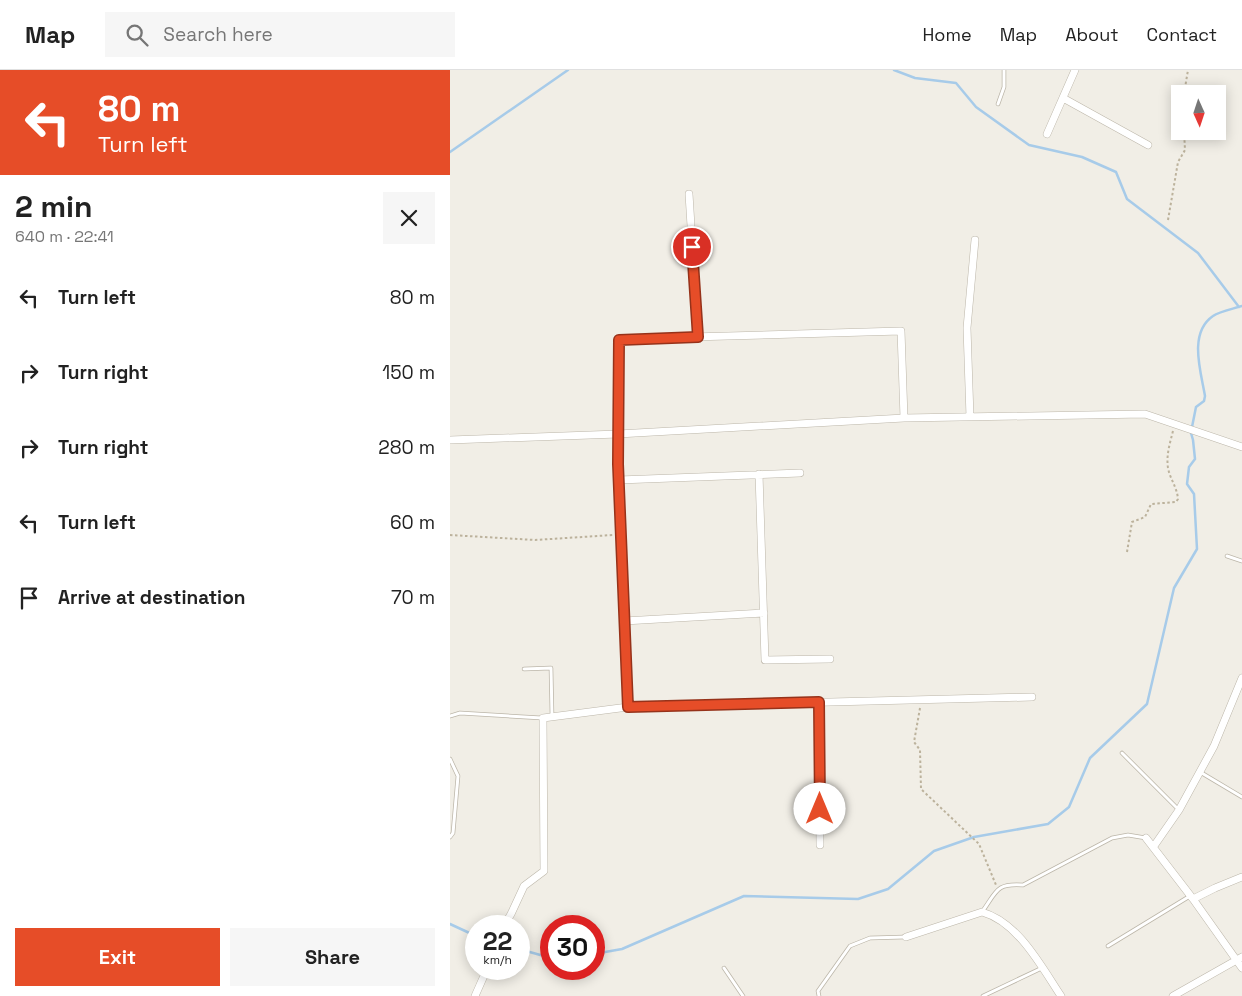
<!DOCTYPE html>
<meta charset="utf-8">
<style>
:root{--surface:#fff;--page:#f6f6f6;--text:#222;--muted:#767676;--line:#e0e0e0;--accent:#e64d28}
body{margin:0;font-family:"Space Grotesk",sans-serif;background:var(--page);color:var(--text);height:100vh;display:flex;flex-direction:column;font-size:19px;white-space:nowrap}
*{box-sizing:border-box;margin:0}
p{font-size:16px;color:var(--muted)}
.icon{flex:none;width:28px;height:28px;fill:none;stroke:currentColor;stroke-width:2;stroke-linecap:round;stroke-linejoin:round}
.map{position:relative;flex:1;overflow:hidden}
.sheet{display:flex;flex-direction:column;background:var(--surface);width:450px}
.sheet>*{flex:none}
.hud{background:#e64d28;color:#fff;overflow:hidden}
.needle{width:32px;rotate:177deg}
.controls{position:absolute;left:721px;top:15px;display:grid;gap:10px}
.controls a{display:grid;place-items:center;width:55px;height:55px;border-radius:0px;background:var(--surface);box-shadow:0 2px 12px #0003;font-size:25px}
.speed{position:absolute;left:15px;top:845px;display:flex;gap:10px;font-size:25px;font-weight:700;text-align:center}
.speed>*{display:grid;place-content:center;width:65px;height:65px;border-radius:50%;background:var(--surface);box-shadow:0 2px 12px #0003;line-height:1}
.speed small{font-size:12px;font-weight:400}
.speed .limit{border:8px solid #d22;background:#fff;color:#111}
.pin{position:absolute;display:grid;place-items:center;width:42px;height:42px;color:#fff;margin:-21px;border:2px solid #fff;border-radius:50%;box-shadow:0 1px 5px #0007}
.me{position:absolute;width:55px;margin:-28px;rotate:0deg;stroke-linejoin:round;filter:drop-shadow(0 0 4px #0008)}
.turn{display:flex;align-items:center;gap:18px;height:105px;padding:0 15px;font-size:22px}
.turn .icon{width:65px;height:65px;stroke-width:2.5}
.turn b{display:block;font-size:35px;line-height:42px}
.round{display:grid;place-items:center;flex:none;width:52px;height:52px;border-radius:0px;background:var(--page)}
.head{display:flex;align-items:center;justify-content:space-between;height:85px;padding:0 15px}
h1{font-size:30px;font-weight:800;line-height:38px}
.action{display:flex;gap:10px;margin-top:auto;padding:10px 15px}
.action a{flex:1;height:58px;border-radius:0px;background:var(--accent);color:#fff;font-size:20px;font-weight:800;line-height:58px;text-align:center}
.action a+a{background:var(--page);color:var(--text)}
ul{padding:0;list-style:none}
li{display:flex;align-items:center;gap:15px;height:75px;padding:0 15px}
li div{flex:1}
li b{display:block;font-size:19px}
li em{font-style:normal}
header{display:flex;align-items:center;gap:30px;box-sizing:border-box;height:70px;padding:0 25px;background:var(--surface);border-bottom:1px solid var(--line)}
header strong{font-size:24px}
nav{display:flex;gap:28px;margin-inline-start:auto;font-size:18px}
.search{width:350px;height:45px;background:var(--page);display:flex;align-items:center;gap:12px;box-sizing:border-box;padding:0 18px;border-radius:0px;color:var(--muted);font-size:19px}
main{display:flex;flex:1;min-height:0}
.map>svg:first-child{display:block}
.lines{fill:none;stroke-linecap:round;stroke-linejoin:round}
.stream{stroke:#a7cbe9;stroke-width:2.5}
.service-casing{stroke:#bcb6a9;stroke-width:4.5}
.minor-casing{stroke:#bcb6a9;stroke-width:8}
.path{stroke:#bcb29c;stroke-width:2;stroke-dasharray:2.5 2.5;stroke-linecap:butt}
.service{stroke:#fff;stroke-width:3}
.minor{stroke:#fff;stroke-width:7}
.route-casing{stroke:#96321a;stroke-width:12}
.route{stroke:#e64d28;stroke-width:9}
</style>
<header>
<strong>Map</strong>
<div class="search"><svg class="icon" aria-label="search" viewBox="0 0 24 24"><circle cx="10" cy="10" r="6"/><path d="M15 15l6 6"/></svg>Search here</div>
<nav><a>Home</a><a>Map</a><a>About</a><a>Contact</a></nav>
</header>
<main>
<section class="sheet">
<div class="hud">
<div class="turn"><svg class="icon" aria-label="left" viewBox="0 0 24 24"><path d="M17 20v-9H6M10 6l-5 5 5 5"/></svg><div><b>80 m</b>Turn left</div></div>
</div>
<div class="head"><div><h1>2 min</h1><p>640 m · 22:41</p></div><a class="round"><svg class="icon" aria-label="close" viewBox="0 0 24 24"><path d="M6 6l12 12M18 6L6 18"/></svg></a></div>
<ul>
<li><svg class="icon" aria-label="left" viewBox="0 0 24 24"><path d="M17 20v-9H6M10 6l-5 5 5 5"/></svg><div><b>Turn left</b></div><em>80 m</em></li>
<li><svg class="icon" aria-label="right" viewBox="0 0 24 24"><path d="M7 20v-9h11M14 6l5 5-5 5"/></svg><div><b>Turn right</b></div><em>150 m</em></li>
<li><svg class="icon" aria-label="right" viewBox="0 0 24 24"><path d="M7 20v-9h11M14 6l5 5-5 5"/></svg><div><b>Turn right</b></div><em>280 m</em></li>
<li><svg class="icon" aria-label="left" viewBox="0 0 24 24"><path d="M17 20v-9H6M10 6l-5 5 5 5"/></svg><div><b>Turn left</b></div><em>60 m</em></li>
<li><svg class="icon" aria-label="arrive" viewBox="0 0 24 24"><path d="M6 21V4h12l-3 4 3 4H6"/></svg><div><b>Arrive at destination</b></div><em>70 m</em></li>
</ul>
<div class="action"><a>Exit</a><a>Share</a></div>
</section>
<div class="map">
<svg width="792" height="926" viewBox="0 0 792 926">
<rect width="100%" height="100%" fill="#f1eee6"/>
<g class="lines">
<path class="stream" d="M 444,0 L 465,8 L 506,13 L 526,37 L 579,75 L 632,87 L 666,102 L 677,129 L 748,183 L 789,237
M 0,82 L 118,0
M 0,854 L 26,866
M 69,879 L 101,888
M 144,884 L 172,879 L 294,826 L 408,829 L 438,819 L 484,781 L 524,767 L 598,754 L 619,737 L 640,688 L 697,634 L 724,518 L 747,479 L 744,424 L 737,414 L 739,397 L 745,389 L 743,370 L 741,363 L 742,357 L 746,337 L 754,331 L 755,326 C 751,302 738,263 763,246 C 770,241 783,239 792,236"/>
<g class="service-casing">
<path id="service" d="M 548,34 L 554,17 L 554,0
M 777,486 L 792,491
M 74,599 L 101,598 L 102,646
M 0,646 L 10,643 L 92,648
M 672,683 L 728,739
M 0,689 L 8,706 L 3,763 L 0,767
M 750,702 L 792,727
M 532,842 C 547,821 546,813 573,815 L 662,768 L 678,765 L 696,768
M 658,876 L 740,826
M 274,898 L 293,926
M 369,926 L 368,921 L 400,876 L 420,868 L 455,867
M 533,926 L 592,898"/>
</g>
<g class="minor-casing">
<path id="minor" d="M 613,28 L 698,75
M 597,64 L 625,0
M 239,124 L 248,267
M 520,347 L 517,258 L 525,170
M 0,370 L 168,364 L 454,348 L 695,344 L 792,377
M 309,404 L 315,590 L 380,589
M 169,410 L 350,403
M 174,551 L 314,543
M 369,632 L 370,775
M 178,637 L 170,465 L 168,364 L 169,269 L 451,261 L 454,348
M 696,768 L 743,829 L 792,898
M 704,776 L 729,740 L 764,676 L 792,608
M 743,829 L 765,818 L 792,807
M 54,856 L 61,844 L 74,816 L 94,801 L 93,648 L 178,637 L 582,627
M 456,867 L 532,842 C 568,852 591,896 611,926
M 25,926 L 37,899
M 723,926 L 792,887"/>
</g>
<path class="path" d="M 734,24 L 738,0
M 718,150 L 728,92 L 735,80 L 734,61
M 0,465 L 85,470 L 163,465
M 677,482 L 682,452 L 695,447 L 701,434 L 726,432 L 728,429 C 727,417 720,409 718,398 C 716,385 720,373 723,361
M 470,638 L 464,672 L 470,680 L 471,719 L 529,774 L 546,815"/>
<use href="#service" class="service"/>
<use href="#minor" class="minor"/>
</g>
<g class="lines">
<g class="route-casing">
<path id="route" d="M 242,177 L 248,267 L 169,270 L 168,394 L 178,637 L 369,632 L 370,739"/>
</g>
<use href="#route" class="route"/>
</g>
</svg>
<div class="controls">
<a><svg class="needle" viewBox="-14 -14 28 28"><path d="M0-13l5 13h-10z" fill="#e53935"/><path d="M0 13l5-13h-10z" fill="#767676"/></svg></a>
</div>
<div class="speed"><div>22<small>km/h</small></div><div class="limit">30</div></div>
<div class="pin" style="left:242px;top:177px;background:#d93025"><svg class="icon" aria-label="arrive" viewBox="0 0 24 24"><path d="M6 21V4h12l-3 4 3 4H6"/></svg></div>
<svg class="me" style="left:370px;top:739px" viewBox="-20 -20 40 40"><circle r="19" fill="#fff"/><path d="M0-13L10 11 0 6-10 11z" fill="#e64d28"/></svg>
</div>
</main>
